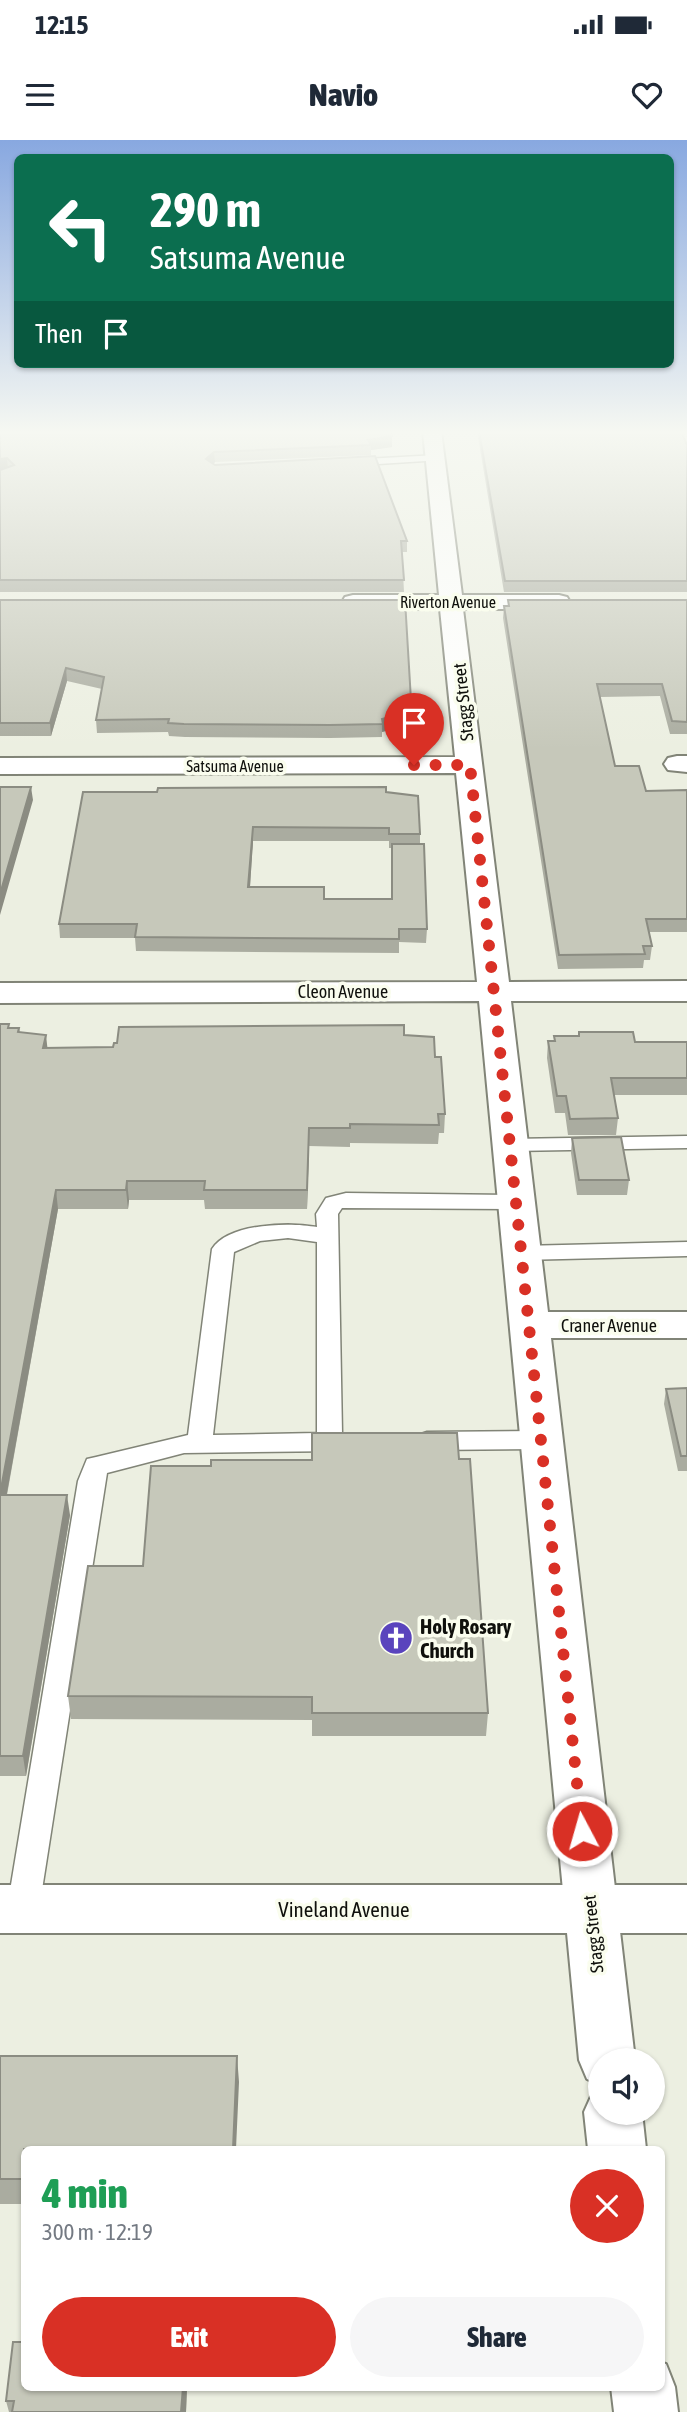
<!DOCTYPE html>
<meta charset="utf-8">
<style>
:root{--surface:#fff;--page:#f6f6f7;--text:#1f2937;--muted:#747a83;--accent:#d93025}
body{margin:0;font-family:"Asap Condensed",sans-serif;background:var(--page);color:var(--text);height:100vh;display:flex;flex-direction:column;font-size:26px;white-space:nowrap}
*{box-sizing:border-box;margin:0}
p{font-size:23px;color:var(--muted)}
.icon{flex:none;width:38px;height:38px;fill:none;stroke:currentColor;stroke-width:2;stroke-linecap:round;stroke-linejoin:round}
.map{position:relative;flex:1;overflow:hidden}
.panel{position:absolute;left:21px;top:2006px;width:644px;height:245px;display:flex;flex-direction:column;background:var(--surface);border-radius:10px;box-shadow:0 2px 5px #0004}
.panel>*{flex:none}
.guide{position:absolute;left:14px;top:14px;width:660px;height:214px;border-radius:10px;box-shadow:0 2px 5px #0004;background:#0b6e4f;color:#fff;overflow:hidden}
.buttons{position:absolute;left:588px;top:1908px;display:grid;gap:14px}
.buttons a{display:grid;place-items:center;width:77px;height:77px;border-radius:50%;background:var(--surface);box-shadow:0 2px 5px #0004;font-size:35px}
.pin{position:absolute;display:grid;place-items:center;width:60px;height:60px;color:#fff;margin:-72px -30px;border-radius:50% 50% 50% 0;rotate:-45deg;box-shadow:0 0 7px #0007}
.pin .icon{rotate:45deg}
.me{position:absolute;width:77px;margin:-38px;rotate:354deg;stroke-linejoin:round;filter:drop-shadow(0 0 5px #0008)}
.turn{display:flex;align-items:center;gap:24px;height:147px;padding:0 21px;font-size:32px}
.turn .icon{width:91px;height:91px;stroke-width:2.5}
.turn b{display:block;font-size:49px;line-height:60px}
.then{display:flex;align-items:center;height:66px;padding:0 21px;background:#0003;gap:14px;font-size:26px}
.round{display:grid;place-items:center;flex:none;width:74px;height:74px;border-radius:37px;background:var(--page)}
.overview{display:flex;align-items:center;justify-content:space-between;height:119px;padding:0 21px}
h1{font-size:42px;font-weight:800;line-height:52px;color:#1e9e55}
.action{display:flex;gap:14px;margin-top:auto;padding:14px 21px}
.action a{flex:1;height:80px;border-radius:42px;background:var(--accent);color:#fff;font-size:28px;font-weight:800;line-height:80px;text-align:center}
.action a+a{background:var(--page);color:var(--text)}
.status{display:flex;justify-content:space-between;align-items:center;height:49px;padding:0 35px;background:var(--surface);direction:ltr}
.status svg{height:19px;fill:currentColor}
header{display:flex;justify-content:space-between;align-items:center;height:91px;padding:0 21px;background:var(--surface);font-size:32px;font-weight:800}
.map>svg:first-child{display:block}
.lines{fill:none;stroke-linecap:round;stroke-linejoin:round}
.lane-casing{stroke:#818477;stroke-width:3}
.street-casing{stroke:#818477;stroke-width:4}
.secondary-casing{stroke:#818477;stroke-width:4}
.lane{fill:#fff;fill-rule:evenodd}
.street{fill:#fff;fill-rule:evenodd}
.secondary{fill:#fff;fill-rule:evenodd}
.wall{fill:#aaaca0;fill-rule:evenodd}
.shaded-wall{fill:#8b8c82}
.building{fill:#c6c8ba;stroke:#8b8c82;stroke-width:2}
.route{stroke:#d93025;stroke-width:12;stroke-dasharray:0 21.6}
.labels{text-anchor:middle;dominant-baseline:central;stroke-width:7;stroke-linejoin:round;paint-order:stroke}
.far-street-label{font-size:16px;fill:#0f100c;stroke:#fafdee}
.street-label{font-size:18px;fill:#0f100c;stroke:#fafdee}
.near-poi-label{font-size:21px;font-weight:bold;fill:#0f100c;stroke:#fafdee;text-anchor:start}
.near-street-label{font-size:21px;fill:#0f100c;stroke:#fafdee}
</style>
<div class="status"><b>12:15</b><svg viewBox="0 0 49 12"><path d="M0 12V9h3v3zM5 12V6h3v6zM10 12V3h3v9zM15 12V0h3v12zM26 1h20v11H26zM47 4h2v5h-2z"/></svg></div>
<header><svg class="icon" aria-label="menu" viewBox="0 0 24 24"><path d="M4 6h16M4 12h16M4 18h16"/></svg>Navio<svg class="icon" aria-label="heart" viewBox="0 0 24 24"><path d="M12 20l-8-8c-3-5 5-10 8-4 3-6 11-1 8 4z"/></svg></header>
<div class="map">
<svg width="687" height="2272" viewBox="0 0 687 2272">
<rect width="100%" height="100%" fill="#ecefe1"/>
<g class="lines">
<g class="lane-casing">
<path id="lane" d="M 437,315 L 441,316 L 441,320 L 347,326 L 341,323 L 347,320 Z
M 687,996 L 687,1008 L 511,1011 L 504,1009 L 501,1005 L 504,1001 L 511,999 Z
M 346,1053 L 516,1055 L 524,1057 L 527,1062 L 524,1067 L 516,1069 L 342,1068 L 338,1074 L 342,1293 L 350,1296 L 354,1302 L 350,1308 L 341,1311 L 184,1313 L 107,1333 L 39,1769 L 34,1779 L 23,1783 L 12,1779 L 7,1769 L 78,1341 L 87,1319 L 96,1317 L 188,1295 L 212,1109 C 228,1083 290,1082 317,1087 L 316,1074 L 326,1058 ZM 288,1098 L 317,1102 L 317,1293 L 213,1295 L 234,1112 L 260,1101 Z
M 687,1102 L 687,1116 L 521,1120 L 513,1118 L 510,1113 L 513,1108 L 521,1106 Z
M 541,1291 L 550,1294 L 553,1300 L 550,1306 L 541,1309 L 427,1310 L 418,1307 L 414,1301 L 418,1295 L 427,1292 Z"/>
</g>
<g class="street-casing">
<path id="street" d="M 423,291 L 441,291 L 462,455 L 559,455 L 567,457 L 570,462 L 567,467 L 559,469 L 463,469 L 509,842 L 687,841 L 687,861 L 511,861 L 548,1172 L 687,1172 L 687,1198 L 551,1198 L 635,1920 L 600,1920 L 600,1945 L 587,1939 L 579,1920 L 479,861 L 0,863 L 0,843 L 477,842 L 456,633 L 0,634 L 0,618 L 455,617 L 440,469 L 353,469 L 345,467 L 342,462 L 345,457 L 353,455 L 439,455 Z
M 677,616 L 687,616 L 687,632 L 668,630 L 664,624 L 668,618 Z
M 600,1949 L 600,1972 L 642,1972 L 646,2009 L 588,2009 L 584,1972 L 593,1952 Z
M 662,2223 L 666,2224 L 675,2247 L 678,2272 L 614,2272 L 611,2247 L 662,2247 Z"/>
</g>
<g class="secondary-casing">
<path id="secondary" d="M 0,1745 L 687,1745 L 687,1793 L 0,1793 Z"/>
</g>
<use href="#lane" class="lane"/>
<use href="#street" class="street"/>
<use href="#secondary" class="secondary"/>
</g>
<path class="wall" d="M 0,291 L 392,291 L 392,307 L 371,310 L 371,315 L 215,322 L 213,324 L 407,401 L 407,412 L 402,412 L 404,452 L 0,452 Z
M 477,291 L 681,291 L 687,305 L 687,452 L 504,452 Z
M 0,460 L 412,577 L 412,590 L 389,590 L 382,592 L 382,597 L 330,598 L 185,597 L 169,596 L 168,592 L 97,593 L 96,580 L 102,549 L 67,541 L 51,596 L 0,596 Z
M 508,460 L 687,460 L 687,594 L 670,594 L 660,556 L 600,557 L 615,626 L 646,651 L 687,650 L 687,792 L 649,792 L 652,806 L 650,820 L 644,820 L 643,828 L 558,829 L 503,478 L 504,466 L 508,466 Z
M 83,652 L 386,652 L 420,694 L 420,704 L 427,789 L 426,803 L 399,802 L 399,813 L 136,811 L 135,798 L 60,798 L 59,784 ZM 253,701 L 389,701 L 389,708 L 392,708 L 392,759 L 324,759 L 250,747 Z
M 0,884 L 10,888 L 19,888 L 20,892 L 47,908 L 113,907 L 404,895 L 435,917 L 445,974 L 444,993 L 439,993 L 438,1004 L 350,1003 L 350,1007 L 309,1006 L 307,1069 L 205,1069 L 204,1060 L 129,1060 L 128,1069 L 58,1069 L 7,1355 L 70,1375 L 26,1636 L 0,1636 Z
M 579,892 L 635,902 L 687,902 L 687,955 L 614,955 L 618,978 L 616,995 L 568,995 L 565,973 L 555,973 L 547,918 L 548,901 L 554,901 L 554,896 L 578,896 Z
M 572,998 L 629,1040 L 627,1055 L 577,1055 L 571,1013 Z
M 687,1248 L 687,1331 L 678,1331 L 664,1264 L 666,1249 Z
M 459,1319 L 488,1573 L 486,1596 L 312,1596 L 312,1580 L 71,1579 L 68,1556 L 143,1426 L 211,1326 Z
M 0,1916 L 239,1942 L 24,2009 L 24,2064 L 0,2064 Z
M 187,2247 L 186,2272 L 9,2272 L 6,2261 Z"/>
<path class="shaded-wall" d="M 392,296 L 392,307 L 371,310 L 371,305 L 368,300 Z
M 214,312 L 215,322 L 207,330 L 206,319 Z
M 7,318 L 8,329 L 0,330 L 0,319 Z
M 66,528 L 67,541 L 51,596 L 50,583 Z
M 390,577 L 389,590 L 382,592 L 382,579 Z
M 31,647 L 33,660 L 0,775 L 0,754 Z
M 253,687 L 253,701 L 249,761 L 248,747 Z
M 46,895 L 48,913 L 43,908 Z
M 309,988 L 309,1006 L 307,1069 L 307,1050 Z
M 127,1041 L 129,1060 L 128,1069 L 126,1050 Z
M 56,1050 L 58,1069 L 3,1375 L 0,1354 Z
M 67,1355 L 70,1375 L 26,1636 L 23,1616 Z
M 237,1916 L 239,1942 L 236,2009 L 233,2009 Z
M 183,2247 L 187,2247 L 186,2272 L 181,2272 Z"/>
<path class="building" d="M 0,291 L 392,291 L 392,296 L 368,300 L 371,305 L 214,312 L 206,319 L 215,325 L 375,316 L 407,401 L 401,401 L 404,440 L 0,440 L 0,330 L 14,325 L 7,318 L 0,319 Z
M 479,291 L 681,291 L 687,305 L 687,441 L 505,441 Z
M 0,460 L 405,460 L 412,577 L 390,577 L 382,579 L 383,584 L 330,585 L 184,584 L 168,583 L 169,579 L 96,580 L 104,537 L 66,528 L 50,583 L 0,583 Z
M 508,460 L 687,460 L 687,582 L 672,581 L 662,544 L 597,544 L 615,626 L 639,626 L 646,651 L 687,650 L 687,779 L 646,779 L 652,806 L 643,806 L 645,814 L 559,815 L 504,466 L 509,466 Z
M 0,647 L 31,647 L 0,754 Z
M 386,647 L 386,652 L 418,656 L 420,694 L 389,694 L 389,688 L 253,687 L 248,747 L 324,747 L 324,759 L 392,759 L 392,704 L 424,704 L 427,789 L 399,789 L 399,799 L 135,797 L 137,784 L 59,784 L 83,652 L 157,652 L 158,648 Z
M 0,884 L 9,884 L 8,888 L 19,888 L 18,892 L 46,895 L 43,908 L 113,907 L 114,903 L 117,903 L 119,887 L 404,885 L 404,895 L 434,897 L 435,917 L 441,917 L 445,974 L 438,974 L 439,985 L 350,984 L 350,988 L 309,988 L 307,1050 L 204,1050 L 205,1041 L 127,1041 L 126,1050 L 56,1050 L 0,1354 Z
M 579,892 L 633,892 L 635,902 L 687,902 L 687,938 L 611,938 L 618,978 L 570,979 L 566,956 L 557,956 L 548,901 L 555,901 L 554,896 L 579,896 Z
M 621,997 L 629,1040 L 579,1040 L 572,998 Z
M 687,1248 L 687,1316 L 681,1316 L 666,1249 Z
M 312,1293 L 457,1293 L 459,1319 L 470,1319 L 488,1573 L 312,1573 L 312,1557 L 68,1556 L 88,1426 L 143,1426 L 151,1326 L 211,1326 L 211,1320 L 312,1320 Z
M 0,1355 L 67,1355 L 23,1616 L 0,1616 Z
M 0,1916 L 237,1916 L 233,2009 L 24,2009 L 24,2039 L 0,2039 Z
M 24,2179 L 24,2247 L 183,2247 L 181,2272 L 12,2272 L 14,2261 L 6,2261 L 13,2202 L 22,2202 Z"/>
<linearGradient id="sky" x2="0" y2="1"><stop stop-color="#88a8e0"/><stop offset="0.48" stop-color="#f6f8f2"/><stop offset="1" stop-color="#f6f8f2" stop-opacity="0"/></linearGradient>
<rect width="687" height="609" fill="url(#sky)"/>
<g class="lines">
<path class="route" d="M 414,625 L 470,625 L 582,1691"/>
</g>
<defs>
<g id="church-disc" transform="scale(1.75)"><circle r="9.5" fill="#5a44bd" stroke="#fafdee"/><path d="M-1.2-6h2.4v3.5h3.3v2.4h-3.3V6h-2.4V-.1h-3.3v-2.4h3.3Z" fill="#fff"/></g>
</defs>
<g fill-rule="evenodd">
<use href="#church-disc" x="396" y="1498"/>
</g>
<g class="labels">
<g class="far-street-label">
<text x="448" y="462">Riverton Avenue</text>
<text x="235" y="626">Satsuma Avenue</text>
</g>
<g class="street-label">
<text transform="translate(463 562) rotate(-96)">Stagg Street</text>
<text x="343" y="851">Cleon Avenue</text>
<text x="609" y="1185">Craner Avenue</text>
<text transform="translate(593 1794) rotate(-96)">Stagg Street</text>
</g>
<g class="near-poi-label">
<text x="420" y="1486">Holy Rosary<tspan x="420" dy="24">Church</tspan></text>
</g>
<g class="near-street-label">
<text x="344" y="1769">Vineland Avenue</text>
</g>
</g>
</svg>
<div class="buttons">
<a><svg class="icon" aria-label="sound" viewBox="0 0 24 24"><path d="M4 9h4l5-4v14l-5-4H4zM17 9q2 3 0 6"/></svg></a>
</div>
<div class="pin" style="left:414px;top:625px;background:#d93025"><svg class="icon" aria-label="arrive" viewBox="0 0 24 24"><path d="M6 21V4h12l-3 4 3 4H6"/></svg></div>
<svg class="me" style="left:582px;top:1691px" viewBox="-20 -20 40 40"><circle r="17" fill="#d93025" stroke="#fff" stroke-width="3"/><path d="M0-11L8 9 0 5-8 9z" fill="#fff"/></svg>
<div class="guide">
<div class="turn"><svg class="icon" aria-label="left" viewBox="0 0 24 24"><path d="M17 20v-9H6M10 6l-5 5 5 5"/></svg><div><b>290 m</b>Satsuma Avenue</div></div>
<div class="then">Then<svg class="icon" aria-label="arrive" viewBox="0 0 24 24"><path d="M6 21V4h12l-3 4 3 4H6"/></svg></div>
</div>
<section class="panel">
<div class="overview"><div><h1>4 min</h1><p>300 m · 12:19</p></div><a class="round" style="background:#d93025;color:#fff"><svg class="icon" aria-label="close" viewBox="0 0 24 24"><path d="M6 6l12 12M18 6L6 18"/></svg></a></div>
<div class="action"><a>Exit</a><a>Share</a></div>
</section>
</div>
